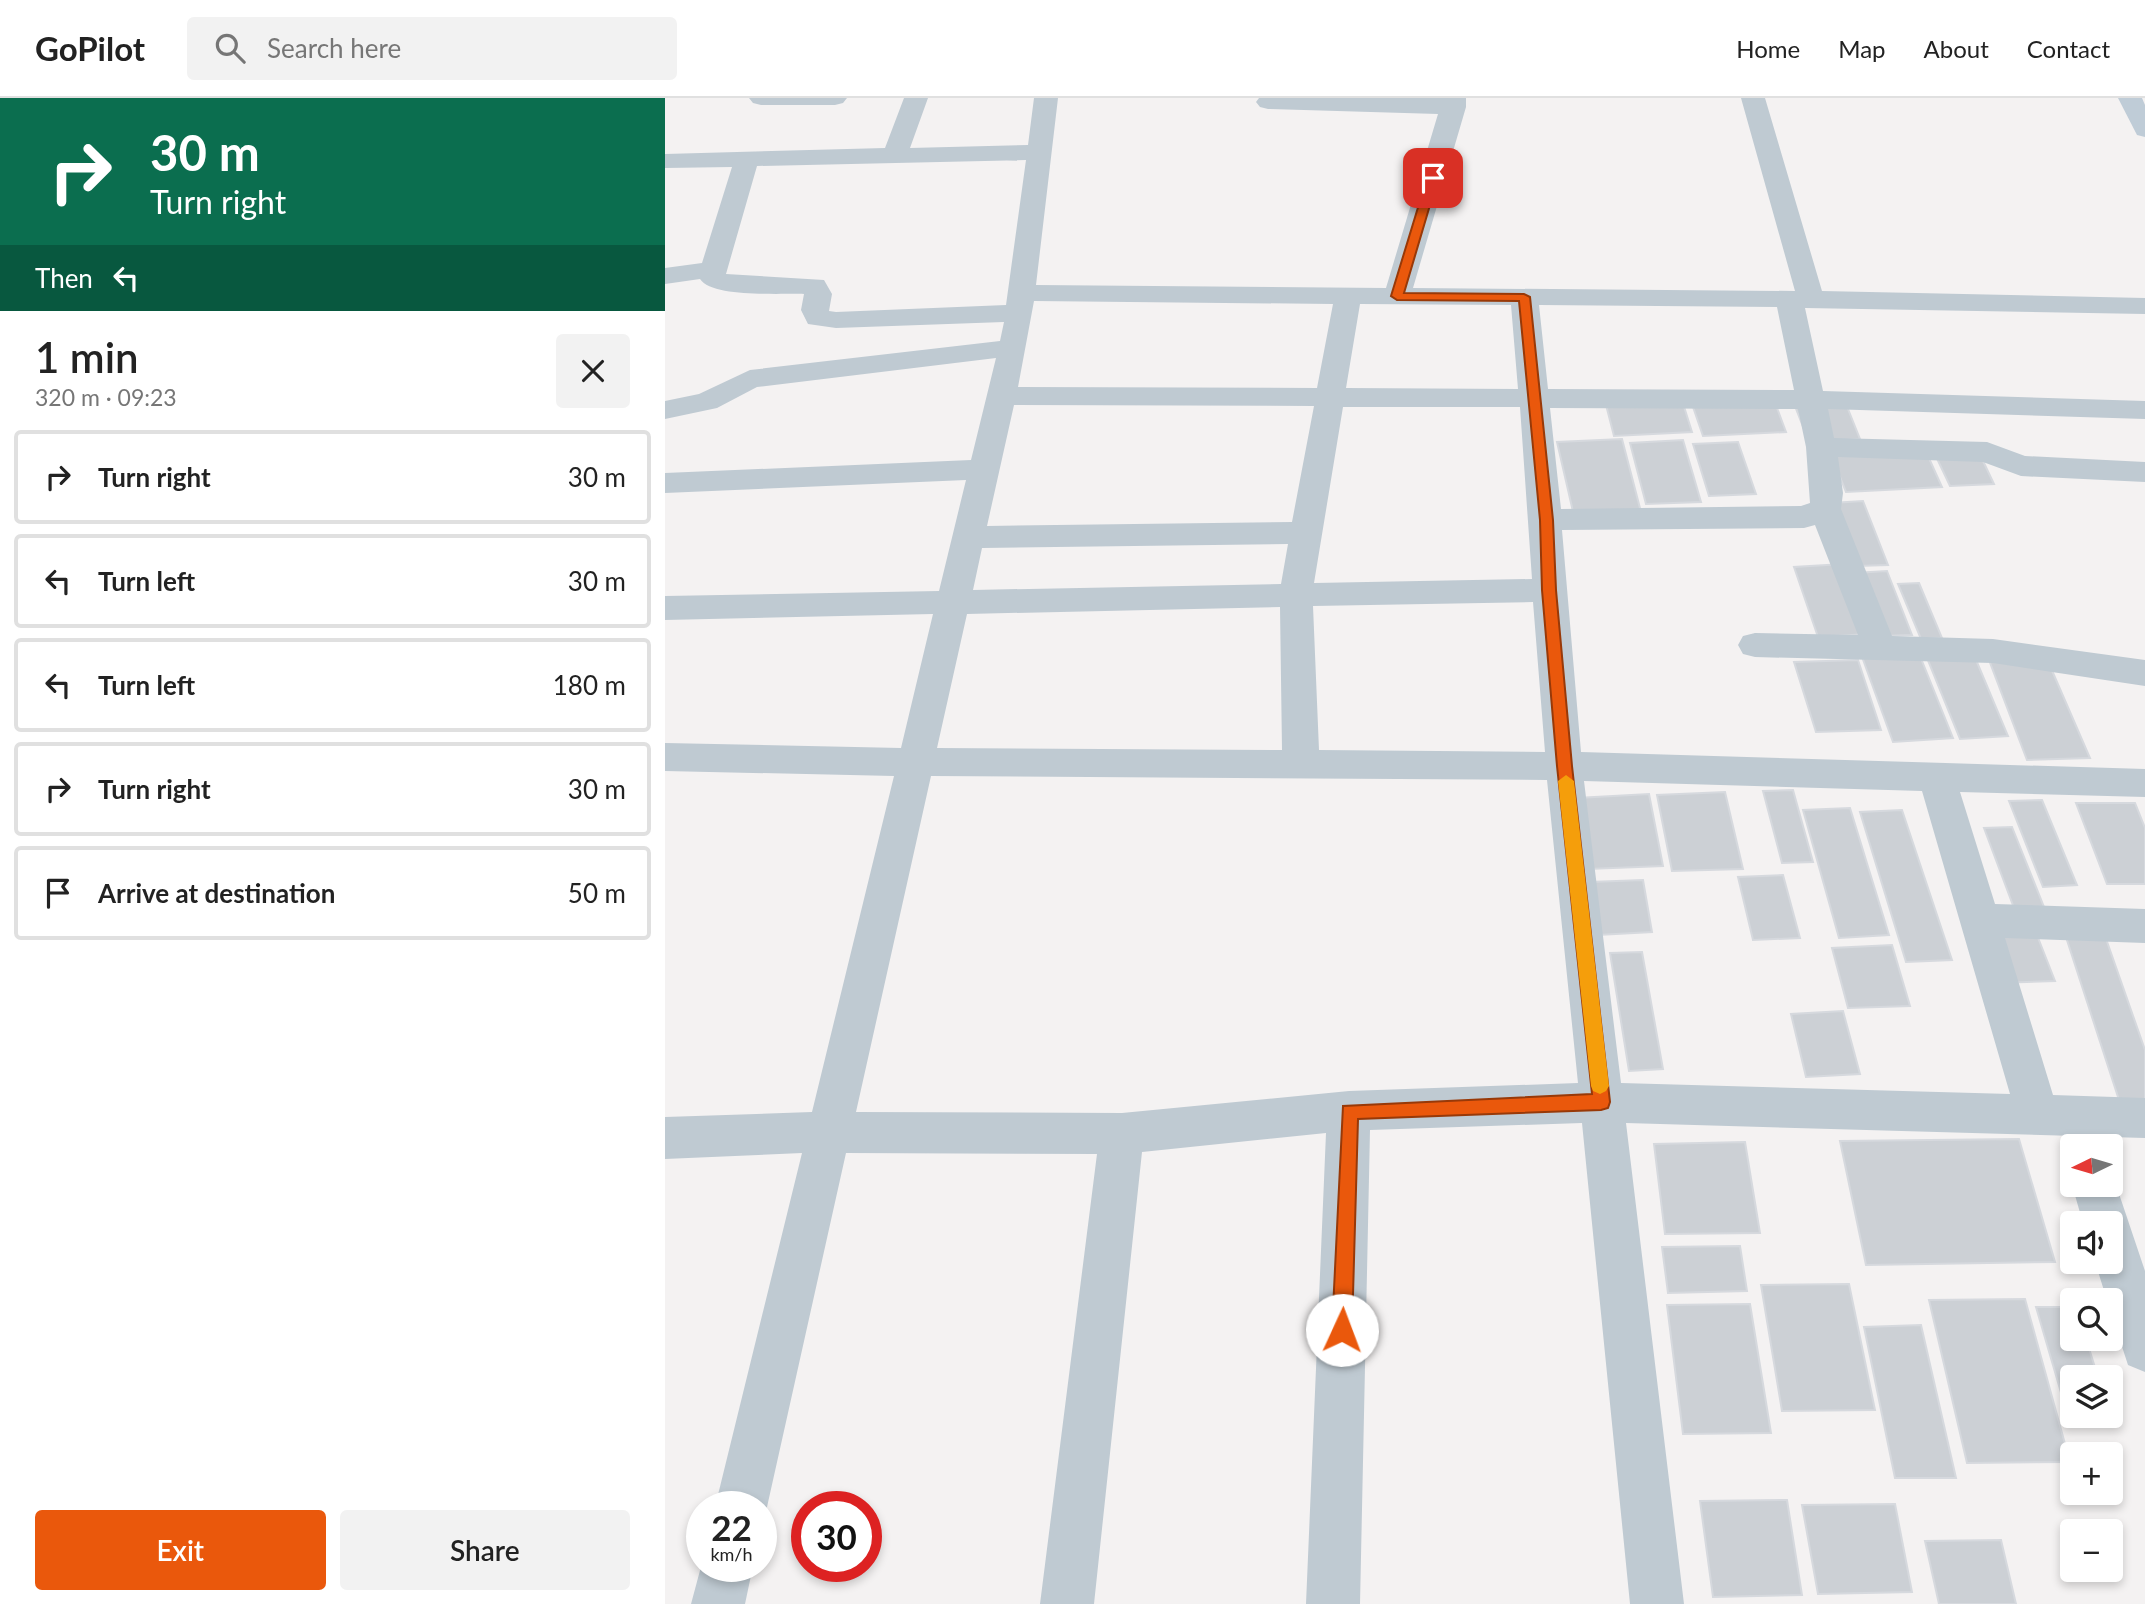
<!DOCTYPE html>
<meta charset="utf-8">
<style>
:root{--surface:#fff;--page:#f2f2f2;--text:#222;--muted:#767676;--line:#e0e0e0;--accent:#ea580c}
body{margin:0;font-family:Lato,sans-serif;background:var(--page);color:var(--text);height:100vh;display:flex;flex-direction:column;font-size:26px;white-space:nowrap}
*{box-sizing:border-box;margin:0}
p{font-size:23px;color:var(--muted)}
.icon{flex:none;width:38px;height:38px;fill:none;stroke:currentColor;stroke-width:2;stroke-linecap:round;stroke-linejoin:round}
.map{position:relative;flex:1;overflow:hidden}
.drawer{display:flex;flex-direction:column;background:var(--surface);width:665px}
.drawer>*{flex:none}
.guide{background:#0b6e4f;color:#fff;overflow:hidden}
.needle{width:46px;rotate:265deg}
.buttons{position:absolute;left:1395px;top:1036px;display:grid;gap:14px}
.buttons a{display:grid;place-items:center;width:63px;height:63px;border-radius:7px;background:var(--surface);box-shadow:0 4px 10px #0003;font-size:35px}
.speed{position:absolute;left:21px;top:1393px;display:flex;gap:14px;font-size:35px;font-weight:700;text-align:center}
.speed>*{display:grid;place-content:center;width:91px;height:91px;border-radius:50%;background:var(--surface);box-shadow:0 4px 10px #0003;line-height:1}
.speed small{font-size:18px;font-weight:400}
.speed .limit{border:10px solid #d22;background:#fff;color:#111}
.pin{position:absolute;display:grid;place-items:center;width:60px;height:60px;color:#fff;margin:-30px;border-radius:14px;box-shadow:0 4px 10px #0006}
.me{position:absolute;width:77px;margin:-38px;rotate:2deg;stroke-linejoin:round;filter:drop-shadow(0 0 5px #0008)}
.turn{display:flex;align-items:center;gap:24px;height:147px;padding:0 35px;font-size:32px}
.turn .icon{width:91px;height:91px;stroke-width:2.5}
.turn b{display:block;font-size:49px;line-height:60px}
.then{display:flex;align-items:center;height:66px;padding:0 35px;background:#0003;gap:14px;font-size:26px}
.round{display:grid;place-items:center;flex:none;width:74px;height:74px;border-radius:7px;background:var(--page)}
.summary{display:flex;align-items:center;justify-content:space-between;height:119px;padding:0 35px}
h1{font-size:42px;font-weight:600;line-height:52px}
.cta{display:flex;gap:14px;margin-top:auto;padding:14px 35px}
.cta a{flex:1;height:80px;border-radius:7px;background:var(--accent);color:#fff;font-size:28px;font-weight:600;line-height:80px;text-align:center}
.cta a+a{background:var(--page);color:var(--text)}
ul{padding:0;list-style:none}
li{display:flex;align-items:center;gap:21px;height:94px;margin:0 14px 10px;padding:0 21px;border:4px solid var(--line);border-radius:7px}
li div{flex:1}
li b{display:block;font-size:26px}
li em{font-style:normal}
header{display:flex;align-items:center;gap:42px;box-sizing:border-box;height:98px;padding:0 35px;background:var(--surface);border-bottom:2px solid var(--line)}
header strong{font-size:33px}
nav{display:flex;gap:38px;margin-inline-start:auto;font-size:24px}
.search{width:490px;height:63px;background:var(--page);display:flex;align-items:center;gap:18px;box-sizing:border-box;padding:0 24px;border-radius:7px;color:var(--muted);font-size:26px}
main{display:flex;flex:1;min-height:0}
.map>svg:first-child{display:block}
.building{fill:#ccd0d5;stroke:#d6d9de;stroke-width:2}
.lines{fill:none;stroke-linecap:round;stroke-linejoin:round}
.minor{fill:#bfcad2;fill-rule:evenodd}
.secondary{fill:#bfccd7;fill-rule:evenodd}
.route{fill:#ea580c;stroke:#983908;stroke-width:2}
.slow{fill:#f59e0b}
</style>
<header>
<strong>GoPilot</strong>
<div class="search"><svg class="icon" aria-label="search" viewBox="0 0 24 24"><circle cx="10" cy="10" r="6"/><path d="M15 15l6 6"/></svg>Search here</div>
<nav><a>Home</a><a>Map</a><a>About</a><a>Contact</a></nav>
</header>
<main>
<section class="drawer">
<div class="guide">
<div class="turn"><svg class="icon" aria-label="right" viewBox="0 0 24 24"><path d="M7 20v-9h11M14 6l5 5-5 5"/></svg><div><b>30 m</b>Turn right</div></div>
<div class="then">Then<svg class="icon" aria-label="left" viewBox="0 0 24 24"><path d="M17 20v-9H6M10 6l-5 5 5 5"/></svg></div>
</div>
<div class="summary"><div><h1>1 min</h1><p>320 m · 09:23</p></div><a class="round"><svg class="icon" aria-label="close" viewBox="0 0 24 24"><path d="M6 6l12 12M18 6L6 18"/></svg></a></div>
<ul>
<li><svg class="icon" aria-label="right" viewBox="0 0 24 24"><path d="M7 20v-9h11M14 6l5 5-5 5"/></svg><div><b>Turn right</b></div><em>30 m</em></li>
<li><svg class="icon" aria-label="left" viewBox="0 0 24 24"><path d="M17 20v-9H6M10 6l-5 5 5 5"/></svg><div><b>Turn left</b></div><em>30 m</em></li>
<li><svg class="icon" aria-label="left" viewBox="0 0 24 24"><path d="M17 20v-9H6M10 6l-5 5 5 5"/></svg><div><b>Turn left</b></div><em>180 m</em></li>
<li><svg class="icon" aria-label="right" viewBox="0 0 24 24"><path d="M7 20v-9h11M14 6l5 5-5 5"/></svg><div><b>Turn right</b></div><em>30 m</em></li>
<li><svg class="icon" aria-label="arrive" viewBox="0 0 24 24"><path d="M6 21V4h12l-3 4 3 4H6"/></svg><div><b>Arrive at destination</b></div><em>50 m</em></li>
</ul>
<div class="cta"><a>Exit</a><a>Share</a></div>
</section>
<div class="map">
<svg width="1480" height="1506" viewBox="0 0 1480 1506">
<rect width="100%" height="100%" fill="#f4f2f2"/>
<path class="building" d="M 1016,299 L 1027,334 L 949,338 L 940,303 Z
M 1179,301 L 1195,341 L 1144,344 L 1128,303 Z
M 1109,302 L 1121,334 L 1038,338 L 1027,306 Z
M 957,341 L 976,414 L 909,418 L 892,344 Z
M 1018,342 L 1036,404 L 981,406 L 965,345 Z
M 1073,344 L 1091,396 L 1044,398 L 1028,346 Z
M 1310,346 L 1329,386 L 1285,388 L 1266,348 Z
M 1258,347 L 1277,389 L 1181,394 L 1164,352 Z
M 1198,403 L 1223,467 L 1191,468 L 1167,405 Z
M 1178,466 L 1204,536 L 1153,539 L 1129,469 Z
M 1222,473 L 1247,537 L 1214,538 L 1190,475 Z
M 1254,485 L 1277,540 L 1256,541 L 1233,486 Z
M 1253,553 L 1288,640 L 1228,644 L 1196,556 Z
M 1309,557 L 1343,638 L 1295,641 L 1262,560 Z
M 1382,561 L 1425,660 L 1362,662 L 1324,562 Z
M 1193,562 L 1216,632 L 1151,634 L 1129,564 Z
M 1128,692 L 1148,764 L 1117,765 L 1098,693 Z
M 1060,694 L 1078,771 L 1007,773 L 992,697 Z
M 984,696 L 998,768 L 923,771 L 912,700 Z
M 1377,702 L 1412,787 L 1378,789 L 1344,703 Z
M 1411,705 L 1470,705 L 1480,730 L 1480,786 L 1442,786 Z
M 1185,710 L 1224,837 L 1174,840 L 1138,712 Z
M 1237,712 L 1287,862 L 1241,864 L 1195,714 Z
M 1347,729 L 1379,809 L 1349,810 L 1319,730 Z
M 1118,777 L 1135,840 L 1088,842 L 1073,779 Z
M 978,782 L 987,834 L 933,837 L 925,784 Z
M 1370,832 L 1390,883 L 1332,885 L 1314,835 Z
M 1439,835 L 1480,952 L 1480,1002 L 1454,1002 L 1400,836 Z
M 1227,847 L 1245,908 L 1183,910 L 1167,850 Z
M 977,854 L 998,971 L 964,973 L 945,855 Z
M 1178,913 L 1195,976 L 1141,979 L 1126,916 Z
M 1354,1041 L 1390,1164 L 1201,1167 L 1175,1043 Z
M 1080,1044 L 1095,1135 L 1000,1136 L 989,1046 Z
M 1075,1148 L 1082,1193 L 1003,1195 L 997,1149 Z
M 1184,1186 L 1210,1312 L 1117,1313 L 1096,1187 Z
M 1360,1201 L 1405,1364 L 1302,1365 L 1264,1202 Z
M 1085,1206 L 1106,1335 L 1018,1336 L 1002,1207 Z
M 1371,1209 L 1407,1209 L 1407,1241 L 1421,1241 L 1433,1279 L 1407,1279 L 1407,1297 L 1397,1298 Z
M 1256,1227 L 1291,1380 L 1230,1380 L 1199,1229 Z
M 1122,1402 L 1137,1497 L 1048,1499 L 1035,1403 Z
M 1230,1406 L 1247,1494 L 1153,1496 L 1137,1407 Z
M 1336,1442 L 1351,1506 L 1274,1506 L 1260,1443 Z"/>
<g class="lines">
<path class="minor" d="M 84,0 L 182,0 L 178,5 L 170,7 L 96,7 L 88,5 Z
M 239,0 L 263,0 L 245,50 L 363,47 L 369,0 L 393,0 L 371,187 L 721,190 L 773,16 L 603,11 L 595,9 L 591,4 L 594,0 L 801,0 L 801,9 L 748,190 L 1130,193 L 1076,0 L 1100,0 L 1157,193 L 1480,200 L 1480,216 L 1140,210 L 1158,293 L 1480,303 L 1480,321 L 1163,311 L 1169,340 L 1322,344 L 1360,358 L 1480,364 L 1480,384 L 1356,378 L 1318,364 L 1173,359 L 1178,395 L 1176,411 L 1227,538 L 1328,541 L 1480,562 L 1480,588 L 1328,565 L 1090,559 L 1078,556 L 1073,547 L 1078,538 L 1090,535 L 1193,537 L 1150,427 L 1139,430 L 897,432 L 916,654 L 1480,671 L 1480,699 L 1295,694 L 1330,806 L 1480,811 L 1480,845 L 1340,840 L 1388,997 L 1480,1000 L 1480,1040 L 961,1025 L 1019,1506 L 965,1506 L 917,1025 L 705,1032 L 695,1506 L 641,1506 L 661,1035 L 477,1054 L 429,1506 L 375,1506 L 432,1056 L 181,1055 L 102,1409 L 96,1423 L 96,1409 L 50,1409 L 137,1055 L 0,1061 L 0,1019 L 147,1014 L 229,678 L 0,673 L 0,645 L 236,650 L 268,516 L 0,522 L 0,498 L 274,493 L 301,382 L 0,395 L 0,375 L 306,362 L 331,260 L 92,289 L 52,310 L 0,321 L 0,303 L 34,296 L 85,272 L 335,243 L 339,224 L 171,230 L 143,226 L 136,212 L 139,196 C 116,195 47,200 35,181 L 0,186 L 0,170 L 37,165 L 67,69 L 0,70 L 0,56 L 220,50 ZM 361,62 L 341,207 L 171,214 L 164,213 L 167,196 L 159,182 L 61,176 L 92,68 ZM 369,203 L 668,206 L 652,290 L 353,289 ZM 695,206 L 846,207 L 853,291 L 681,290 ZM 874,207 L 1112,209 L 1129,292 L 883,291 ZM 349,307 L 649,308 L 627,424 L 322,428 ZM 678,309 L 855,309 L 867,481 L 649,485 ZM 885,310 L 1133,311 L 1141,349 L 1145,405 L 1136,408 L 896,411 ZM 623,446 L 616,486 L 308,492 L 317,450 ZM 868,504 L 880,654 L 654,652 L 648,508 ZM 615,509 L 617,652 L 272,650 L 302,516 ZM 266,678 L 882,682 L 913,985 L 684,993 L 457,1015 L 191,1014 ZM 919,683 L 1257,693 L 1345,996 L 956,985 Z
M 1446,1072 L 1480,1173 L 1480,1274 L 1463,1267 L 1446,1215 L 1446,1202 L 1442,1202 L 1430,1164 L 1446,1164 L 1446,1125 L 1418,1125 L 1407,1087 L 1446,1087 Z
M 37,1465 L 37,1468 L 88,1468 L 80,1506 L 26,1506 Z"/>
<path class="secondary" d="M 1453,0 L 1477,0 L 1480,7 L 1480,39 L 1472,37 Z"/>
</g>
<path class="route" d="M 768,77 L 773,80 L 739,195 L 859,196 L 865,199 L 888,422 L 891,492 L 907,668 L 945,1004 L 943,1010 L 936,1012 L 693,1021 L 687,1232 L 684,1239 L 677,1242 L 670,1239 L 667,1232 L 678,1008 L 927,996 L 892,668 L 877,492 L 875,422 L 854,203 L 732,202 L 726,198 L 762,80 Z"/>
<path class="slow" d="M 901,677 L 909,683 L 944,988 L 941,993 L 935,996 L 928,993 L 926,988 L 893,683 Z"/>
</svg>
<div class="buttons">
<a><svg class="needle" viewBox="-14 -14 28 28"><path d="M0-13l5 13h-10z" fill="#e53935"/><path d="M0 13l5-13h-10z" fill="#767676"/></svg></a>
<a><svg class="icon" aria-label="sound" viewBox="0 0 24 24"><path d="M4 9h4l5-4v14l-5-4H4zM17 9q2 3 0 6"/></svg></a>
<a><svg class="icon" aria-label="search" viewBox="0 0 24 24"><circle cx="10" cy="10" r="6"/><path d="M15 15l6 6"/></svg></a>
<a><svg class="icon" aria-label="layers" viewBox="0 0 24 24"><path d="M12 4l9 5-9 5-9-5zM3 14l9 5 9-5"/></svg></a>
<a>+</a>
<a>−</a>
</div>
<div class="speed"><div>22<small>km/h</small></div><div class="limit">30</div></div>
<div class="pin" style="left:768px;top:80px;background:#d93025"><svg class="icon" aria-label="arrive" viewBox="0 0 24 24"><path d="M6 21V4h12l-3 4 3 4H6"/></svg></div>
<svg class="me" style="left:677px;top:1232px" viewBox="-20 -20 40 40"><circle r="19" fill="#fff"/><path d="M0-13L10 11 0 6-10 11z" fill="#ea580c"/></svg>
</div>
</main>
